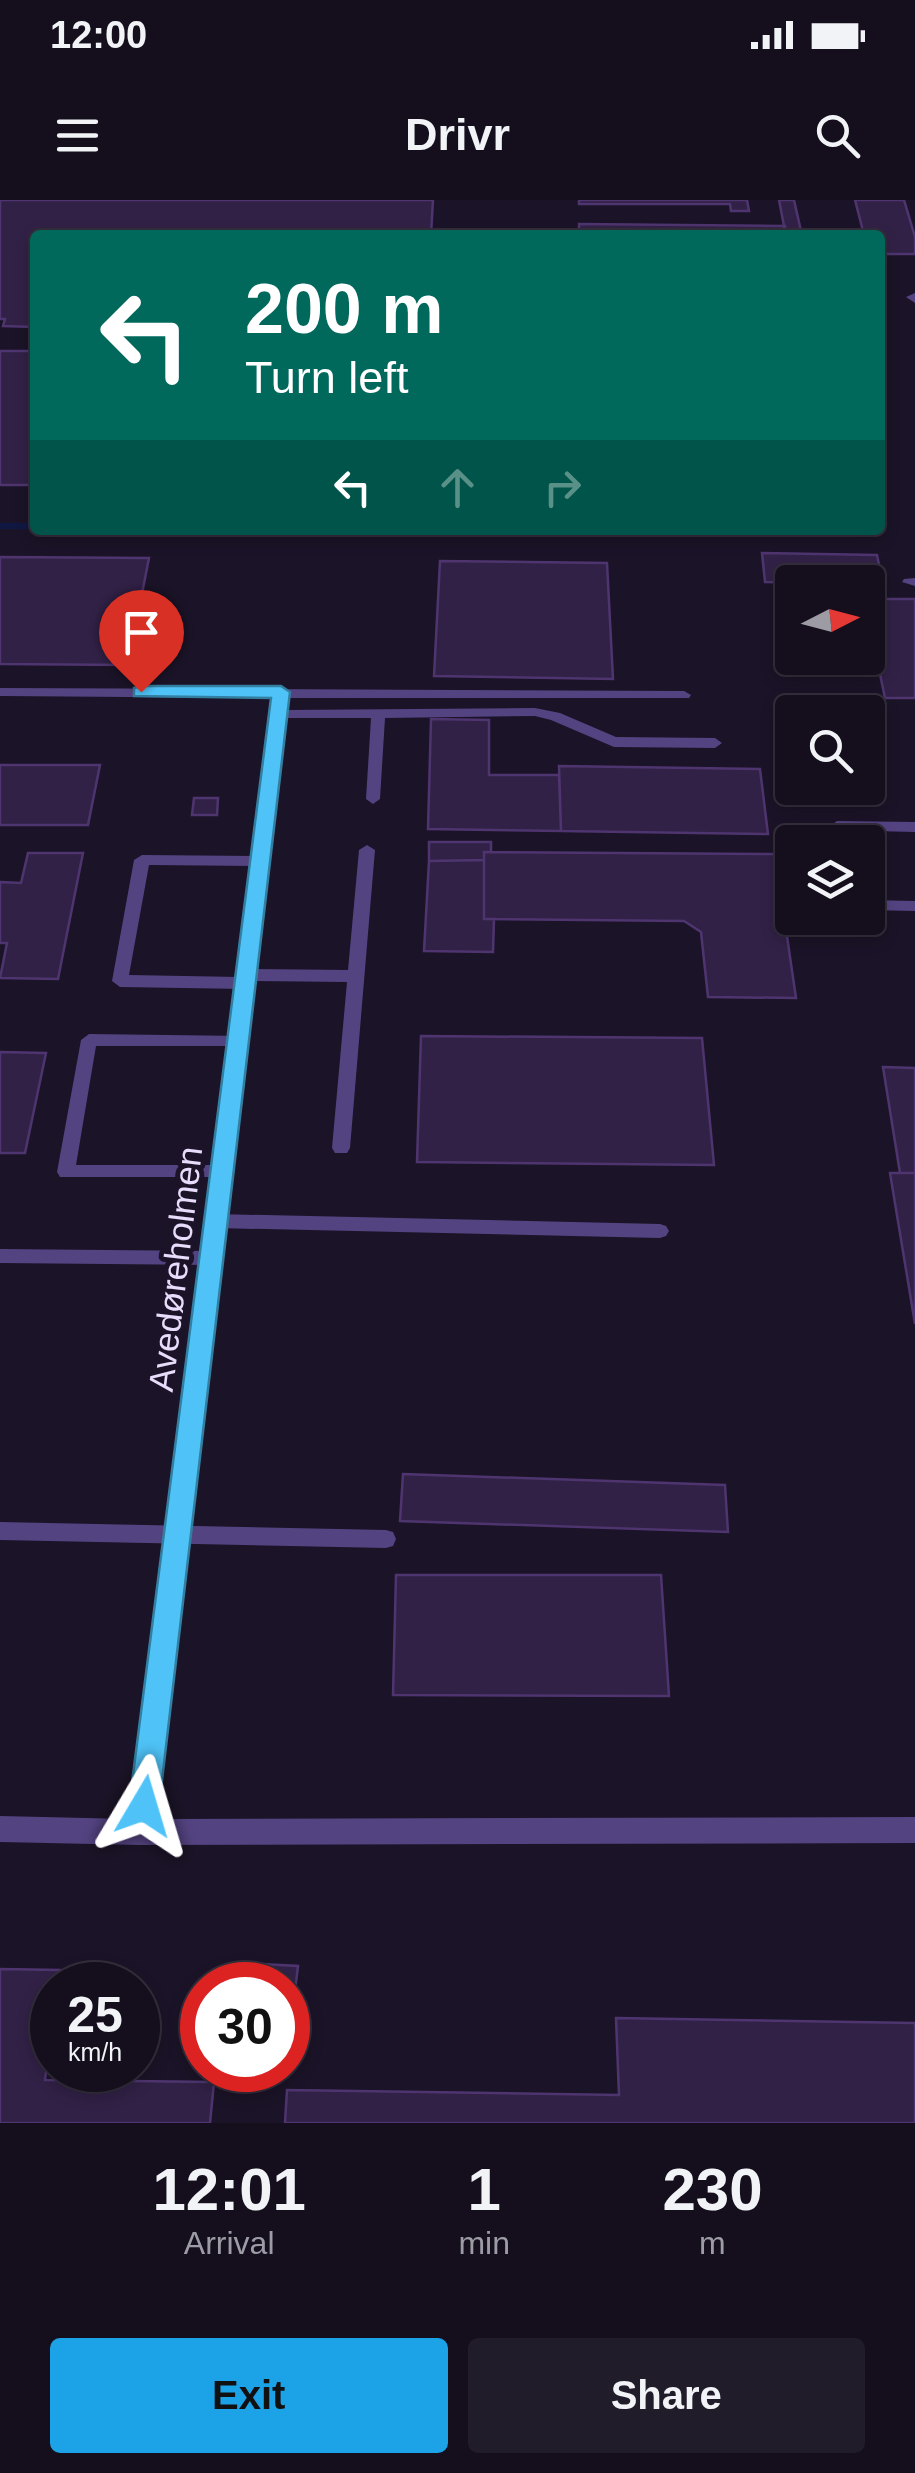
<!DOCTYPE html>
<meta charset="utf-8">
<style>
:root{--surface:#140e1d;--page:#211c2a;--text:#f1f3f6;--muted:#9d9ca4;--line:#332e3b;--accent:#1ca3e7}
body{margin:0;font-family:Helvetica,sans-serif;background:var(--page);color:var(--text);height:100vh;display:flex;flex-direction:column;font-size:38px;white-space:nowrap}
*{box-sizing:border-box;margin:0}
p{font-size:32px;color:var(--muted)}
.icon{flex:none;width:55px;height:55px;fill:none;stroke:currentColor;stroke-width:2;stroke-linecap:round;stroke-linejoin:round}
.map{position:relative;height:1923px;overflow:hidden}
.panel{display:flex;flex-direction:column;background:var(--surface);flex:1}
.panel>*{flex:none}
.banner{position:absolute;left:30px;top:30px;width:855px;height:305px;border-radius:10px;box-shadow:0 5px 15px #0003,0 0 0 2px var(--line);background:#00695c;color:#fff;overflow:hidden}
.needle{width:65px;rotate:84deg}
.controls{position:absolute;left:775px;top:365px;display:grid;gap:20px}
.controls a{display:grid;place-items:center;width:110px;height:110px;border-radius:10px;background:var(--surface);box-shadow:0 5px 15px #0003,0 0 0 2px var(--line);font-size:50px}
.speed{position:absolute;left:30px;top:1762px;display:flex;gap:20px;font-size:50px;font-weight:700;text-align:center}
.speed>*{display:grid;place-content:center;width:130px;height:130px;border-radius:50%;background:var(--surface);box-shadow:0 5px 15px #0003,0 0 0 2px var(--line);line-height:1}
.speed small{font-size:25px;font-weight:400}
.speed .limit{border:15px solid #d22;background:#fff;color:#111}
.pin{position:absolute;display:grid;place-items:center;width:85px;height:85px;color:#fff;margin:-102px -42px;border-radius:50% 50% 50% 0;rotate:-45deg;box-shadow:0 0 10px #0007}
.pin .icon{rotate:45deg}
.me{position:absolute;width:110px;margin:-55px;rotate:7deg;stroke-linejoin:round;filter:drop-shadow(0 0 8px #0008)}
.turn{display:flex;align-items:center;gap:35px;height:210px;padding:0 50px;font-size:45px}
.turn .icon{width:130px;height:130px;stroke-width:2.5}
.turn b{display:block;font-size:70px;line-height:85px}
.lanes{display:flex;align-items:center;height:95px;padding:0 50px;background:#0003;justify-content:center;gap:50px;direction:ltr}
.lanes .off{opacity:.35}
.eta{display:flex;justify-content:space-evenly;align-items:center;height:170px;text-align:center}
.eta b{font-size:60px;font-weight:600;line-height:70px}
.button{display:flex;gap:20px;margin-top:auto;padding:20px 50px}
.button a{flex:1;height:115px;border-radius:10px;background:var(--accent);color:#111;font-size:40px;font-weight:600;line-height:115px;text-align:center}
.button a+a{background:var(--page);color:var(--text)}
.status{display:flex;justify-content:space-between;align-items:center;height:70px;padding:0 50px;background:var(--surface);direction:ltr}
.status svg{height:28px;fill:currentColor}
header{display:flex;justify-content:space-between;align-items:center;height:130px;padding:0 50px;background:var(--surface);font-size:45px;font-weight:600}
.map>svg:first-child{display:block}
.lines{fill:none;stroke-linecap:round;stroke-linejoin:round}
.stream{fill:#101742;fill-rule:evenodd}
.building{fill:#312146;stroke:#4e356f;stroke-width:2.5}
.service{fill:#544381;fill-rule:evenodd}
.minor{fill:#544381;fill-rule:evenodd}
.route{fill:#4fc3f7;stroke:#337fa1;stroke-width:2.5}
.labels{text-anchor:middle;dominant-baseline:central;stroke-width:10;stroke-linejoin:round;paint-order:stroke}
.street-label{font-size:35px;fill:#e7dcfb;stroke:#1b1327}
</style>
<div class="status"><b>12:00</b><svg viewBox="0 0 49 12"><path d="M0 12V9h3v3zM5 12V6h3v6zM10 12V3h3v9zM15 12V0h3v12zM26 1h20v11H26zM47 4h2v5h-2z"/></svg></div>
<header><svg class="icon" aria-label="menu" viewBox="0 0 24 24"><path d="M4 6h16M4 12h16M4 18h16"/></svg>Drivr<svg class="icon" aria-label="search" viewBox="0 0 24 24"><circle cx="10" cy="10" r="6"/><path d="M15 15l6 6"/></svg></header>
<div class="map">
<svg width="915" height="1923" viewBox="0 0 915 1923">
<rect width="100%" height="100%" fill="#1b1327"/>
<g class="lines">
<path class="stream" d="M 0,323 L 35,323 L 35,329 L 0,329 Z"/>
</g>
<path class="building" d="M 0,0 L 433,0 L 431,35 L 35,35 L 35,127 L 3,126 L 5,119 L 0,119 Z
M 579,0 L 747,0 L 749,11 L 731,11 L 730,4 L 579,4 Z
M 779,0 L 794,0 L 801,31 L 785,31 Z
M 855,0 L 904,0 L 915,37 L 915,54 L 880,54 L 880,35 L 579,35 L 579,24 L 785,26 L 785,31 L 863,31 Z
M 0,151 L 35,151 L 35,285 L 0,285 Z
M 762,353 L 877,355 L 883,384 L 765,382 Z
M 0,357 L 149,358 L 128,465 L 0,464 Z
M 440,361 L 607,363 L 613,479 L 434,476 Z
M 868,399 L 915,399 L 915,498 L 885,498 L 868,417 Z
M 431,519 L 489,520 L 489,575 L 559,575 L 561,631 L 428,629 Z
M 0,565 L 100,565 L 88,625 L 0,625 Z
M 559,566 L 760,569 L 768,634 L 561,631 Z
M 194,598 L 218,598 L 217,615 L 192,615 Z
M 429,642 L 491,642 L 491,652 L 484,652 L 484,660 L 429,661 Z
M 484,652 L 775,654 L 796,798 L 708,797 L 701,732 L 684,721 L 484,719 Z
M 28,653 L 83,653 L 58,779 L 0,778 L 7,743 L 0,743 L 0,682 L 21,683 Z
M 484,660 L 484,719 L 494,719 L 493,752 L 424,751 L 429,661 Z
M 421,836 L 702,838 L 714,965 L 417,962 Z
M 0,852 L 46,853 L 25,953 L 0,953 Z
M 883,867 L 915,868 L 915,973 L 900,973 Z
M 890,973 L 915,973 L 915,1124 Z
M 403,1274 L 725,1285 L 728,1332 L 400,1321 Z
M 396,1375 L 661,1375 L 669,1496 L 393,1495 Z
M 262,1764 L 298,1766 L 291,1825 L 288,1825 L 288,1785 L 260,1785 Z
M 0,1769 L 60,1770 L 58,1785 L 52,1785 L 52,1826 L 45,1880 L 214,1882 L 210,1923 L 0,1923 Z
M 616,1818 L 915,1823 L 915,1923 L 285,1923 L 287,1890 L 619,1895 Z"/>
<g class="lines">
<path class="service" d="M 915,93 L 915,103 L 906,97 Z
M 915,378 L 915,386 L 902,382 L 904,379 Z
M 0,488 L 684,491 L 691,495 L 689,498 L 287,498 L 286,510 L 535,508 L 560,513 L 616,537 L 715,538 L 722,543 L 715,548 L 614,547 L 551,520 L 535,516 L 385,518 L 380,599 L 373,604 L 366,599 L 371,518 L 278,518 L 271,514 L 273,498 L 0,496 Z
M 837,621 L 915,622 L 915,632 L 832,630 L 830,626 Z
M 367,645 L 375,650 L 350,948 L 347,953 L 335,953 L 332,948 L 347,782 L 252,781 L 251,787 L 245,789 L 120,787 L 112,781 L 134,660 L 142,655 L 260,656 L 268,661 L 260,666 L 149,665 L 129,775 L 239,777 L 240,771 L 246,769 L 348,770 L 359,650 Z
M 868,700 L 915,701 L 915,711 L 868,710 Z
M 89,834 L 244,836 L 246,840 L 244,844 L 238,846 L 96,846 L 76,965 L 222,965 L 228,967 L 231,972 L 228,977 L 60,977 L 57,972 L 81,840 Z
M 216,1014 L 660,1024 L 666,1026 L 669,1031 L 666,1036 L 660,1038 L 216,1028 L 210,1026 L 207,1021 L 210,1016 Z
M 0,1049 L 212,1051 L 218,1053 L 221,1058 L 218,1063 L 212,1065 L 0,1063 Z
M 0,1322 L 386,1330 L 393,1332 L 396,1339 L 393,1346 L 386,1348 L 0,1340 Z"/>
<path class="minor" d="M 278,509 L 286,514 L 154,1619 L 915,1617 L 915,1643 L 140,1645 L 0,1642 L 0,1616 L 129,1619 L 270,514 Z"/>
</g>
<path class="route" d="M 141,486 L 281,486 L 290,492 L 159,1606 L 154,1616 L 144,1620 L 134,1616 L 129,1606 L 271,498 L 134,496 L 134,488 Z"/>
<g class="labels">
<g class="street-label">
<text transform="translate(175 1069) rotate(-83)">Avedøreholmen</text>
</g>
</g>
</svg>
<div class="controls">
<a><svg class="needle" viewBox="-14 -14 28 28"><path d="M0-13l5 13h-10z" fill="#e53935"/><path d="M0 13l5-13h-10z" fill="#9d9ca4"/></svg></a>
<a><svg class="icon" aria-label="search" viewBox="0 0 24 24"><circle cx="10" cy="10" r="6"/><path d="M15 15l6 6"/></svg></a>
<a><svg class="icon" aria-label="layers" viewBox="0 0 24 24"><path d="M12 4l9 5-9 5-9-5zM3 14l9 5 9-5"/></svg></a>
</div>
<div class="speed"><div>25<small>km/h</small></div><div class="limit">30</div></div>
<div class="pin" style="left:141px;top:492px;background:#d93025"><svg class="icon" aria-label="arrive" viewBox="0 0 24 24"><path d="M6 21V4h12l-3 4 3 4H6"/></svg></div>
<svg class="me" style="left:144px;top:1606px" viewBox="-20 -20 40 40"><path d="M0-17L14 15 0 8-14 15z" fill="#4fc3f7" stroke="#fff" stroke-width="4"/></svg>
<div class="banner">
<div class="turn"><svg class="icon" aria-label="left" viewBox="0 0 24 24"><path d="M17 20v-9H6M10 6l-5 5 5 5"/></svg><div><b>200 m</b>Turn left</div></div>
<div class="lanes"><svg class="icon" aria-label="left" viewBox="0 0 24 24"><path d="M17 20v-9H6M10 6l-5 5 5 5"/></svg><svg class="icon off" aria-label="ahead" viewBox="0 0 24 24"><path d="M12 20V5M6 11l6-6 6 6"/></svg><svg class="icon off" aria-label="right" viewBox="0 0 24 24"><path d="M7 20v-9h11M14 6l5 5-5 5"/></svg></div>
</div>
</div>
<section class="panel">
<div class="eta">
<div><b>12:01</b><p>Arrival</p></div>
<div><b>1</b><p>min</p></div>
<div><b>230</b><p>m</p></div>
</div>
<div class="button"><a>Exit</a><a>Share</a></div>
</section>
